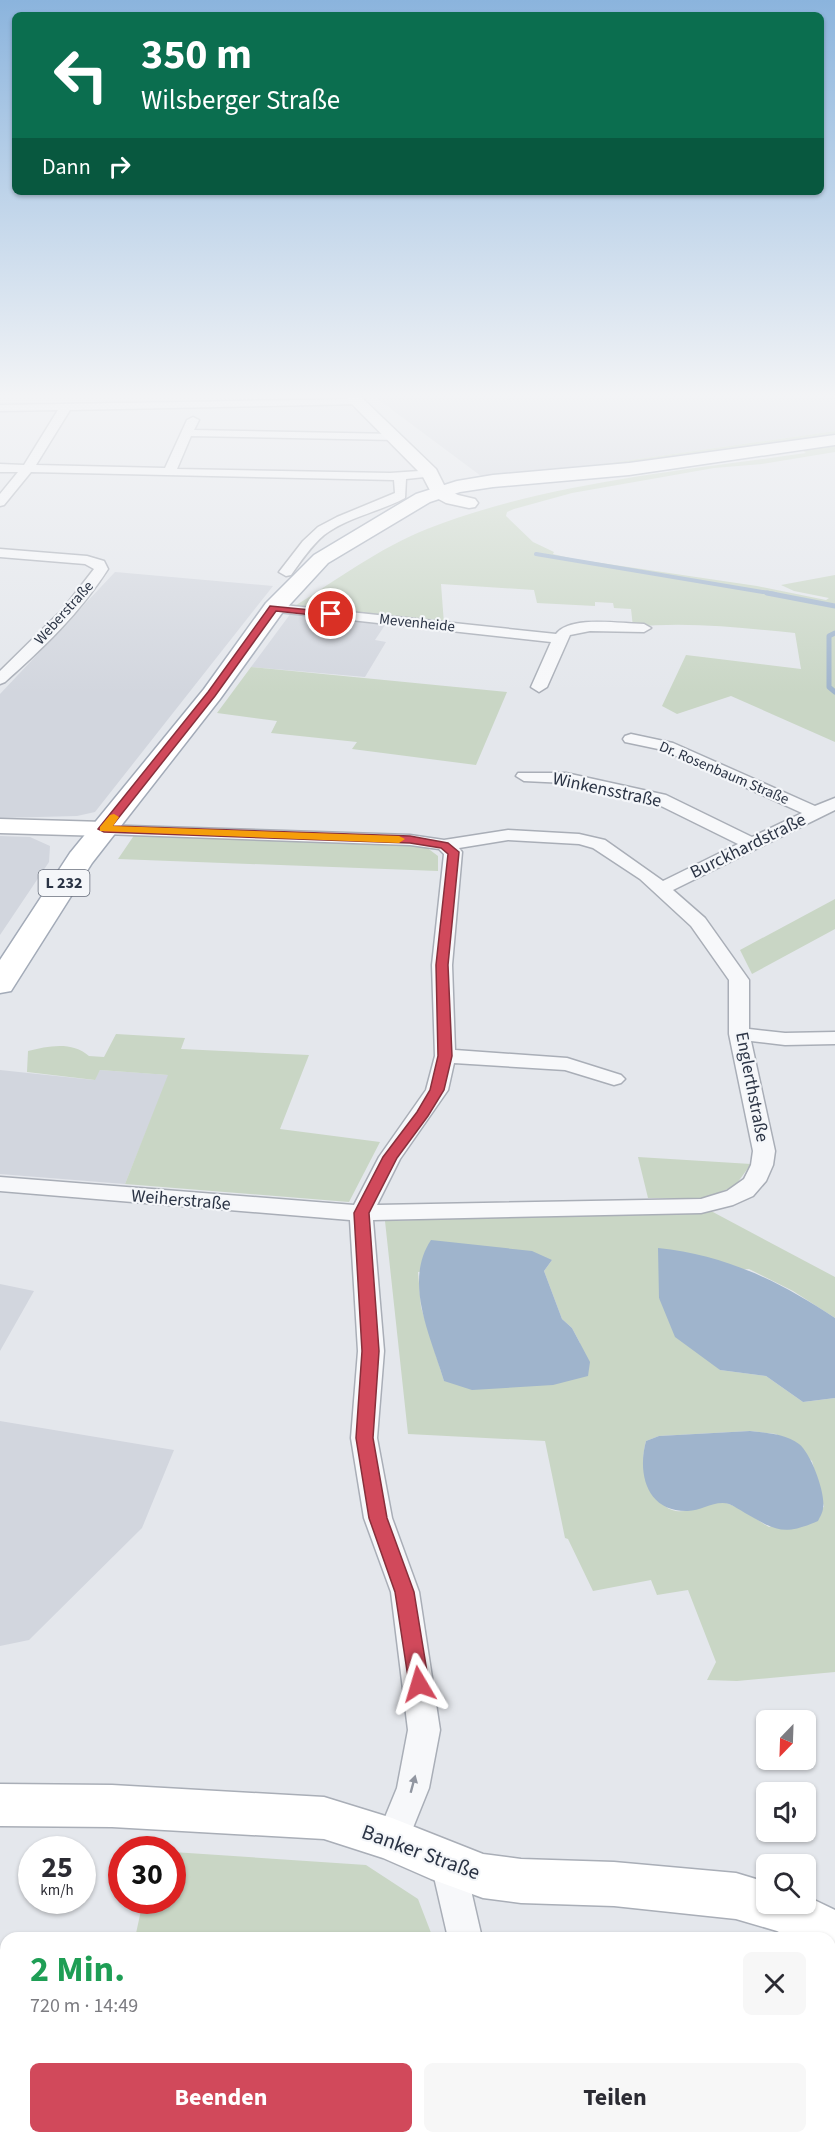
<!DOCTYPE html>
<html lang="de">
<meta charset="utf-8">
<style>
:root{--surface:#fff;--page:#f7f7f7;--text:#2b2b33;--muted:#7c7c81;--accent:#d1495b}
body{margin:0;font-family:"Source Sans 3",sans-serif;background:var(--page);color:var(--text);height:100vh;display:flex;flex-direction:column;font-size:22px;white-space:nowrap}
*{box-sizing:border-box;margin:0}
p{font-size:20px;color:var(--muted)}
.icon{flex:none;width:33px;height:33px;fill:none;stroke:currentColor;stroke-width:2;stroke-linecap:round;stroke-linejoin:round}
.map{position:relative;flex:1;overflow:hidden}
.sheet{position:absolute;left:0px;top:1932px;width:836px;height:212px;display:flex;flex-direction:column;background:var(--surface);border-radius:18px 18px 0 0;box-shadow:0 2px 4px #0004}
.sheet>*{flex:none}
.guide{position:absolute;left:12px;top:12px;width:812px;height:183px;border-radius:9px;box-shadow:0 2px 4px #0004;background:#0b6e4f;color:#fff;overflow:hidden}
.needle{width:39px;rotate:203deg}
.buttons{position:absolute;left:756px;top:1710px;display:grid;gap:12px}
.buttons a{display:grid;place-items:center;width:60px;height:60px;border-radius:9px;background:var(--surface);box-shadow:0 2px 4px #0004;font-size:30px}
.speed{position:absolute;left:18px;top:1836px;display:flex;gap:12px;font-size:30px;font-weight:700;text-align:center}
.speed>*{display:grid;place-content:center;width:78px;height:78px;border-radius:50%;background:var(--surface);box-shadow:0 2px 4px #0004;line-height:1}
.speed small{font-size:15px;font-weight:400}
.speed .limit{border:9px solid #d22;background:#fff;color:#111}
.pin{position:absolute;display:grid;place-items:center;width:51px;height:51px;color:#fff;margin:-26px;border:3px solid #fff;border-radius:50%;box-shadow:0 2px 6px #0007}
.me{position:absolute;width:66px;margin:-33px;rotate:353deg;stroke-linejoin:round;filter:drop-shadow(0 0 4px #0008)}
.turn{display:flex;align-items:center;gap:21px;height:126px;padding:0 30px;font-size:27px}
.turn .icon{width:78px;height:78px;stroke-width:2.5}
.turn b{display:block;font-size:42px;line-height:51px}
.then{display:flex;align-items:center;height:57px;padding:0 30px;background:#0003;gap:12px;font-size:22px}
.round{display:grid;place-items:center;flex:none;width:63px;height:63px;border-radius:9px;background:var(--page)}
.head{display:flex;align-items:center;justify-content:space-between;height:102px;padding:0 30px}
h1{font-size:36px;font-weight:700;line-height:45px;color:#1e9e55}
.action{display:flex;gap:12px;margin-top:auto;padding:12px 30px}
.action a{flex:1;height:69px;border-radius:9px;background:var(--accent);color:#fff;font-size:24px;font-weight:700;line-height:69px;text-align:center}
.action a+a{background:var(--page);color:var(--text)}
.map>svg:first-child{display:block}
.built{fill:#d2d6de}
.green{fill:#c9d6c5;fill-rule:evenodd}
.water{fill:#9fb4cc}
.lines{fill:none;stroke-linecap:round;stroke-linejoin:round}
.stream-far1{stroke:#9fb4cc;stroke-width:4}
.stream{stroke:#9fb4cc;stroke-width:5}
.street-casing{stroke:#a9aeb7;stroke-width:3}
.secondary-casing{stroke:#a9aeb7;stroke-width:3}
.primary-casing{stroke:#a3abb8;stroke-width:3}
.street{fill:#f7f8fa;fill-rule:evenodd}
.secondary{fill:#fff;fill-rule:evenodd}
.primary{fill:#fff;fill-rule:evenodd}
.rail-casing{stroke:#7d8696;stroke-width:9}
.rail{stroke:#f4f6f9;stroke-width:7;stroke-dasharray:21;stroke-linecap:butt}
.oneway{fill:#9196a0}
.route{fill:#d1495b;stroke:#882f3b;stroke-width:1.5}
.slow{fill:#f59e0b}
.labels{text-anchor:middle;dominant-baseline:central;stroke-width:4.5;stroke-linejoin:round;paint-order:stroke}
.far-street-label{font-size:15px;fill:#2b3445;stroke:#f4f6f9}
.shield{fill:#f4f6f9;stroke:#676e7b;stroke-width:1.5}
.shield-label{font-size:16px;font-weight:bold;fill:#2b3445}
.street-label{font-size:18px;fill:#2b3445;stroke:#f4f6f9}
.near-street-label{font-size:21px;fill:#2b3445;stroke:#f4f6f9}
</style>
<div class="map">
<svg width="835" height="2143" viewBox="0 0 835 2143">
<rect width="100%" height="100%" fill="#e4e7ec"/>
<path class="built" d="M 371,394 L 835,394 L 835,431 L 603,464 L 481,476 Z
M 115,572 L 273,586 L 95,812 L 77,816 L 0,818 L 0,694 Z
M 291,613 L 387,622 L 375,640 L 386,642 L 365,677 L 251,667 Z
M 0,836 L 30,837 L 50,846 L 49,862 L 0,935 Z
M 0,1070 L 94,1080 L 100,1070 L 169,1075 L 125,1184 L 0,1174 Z
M 0,1284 L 34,1291 L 0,1351 Z
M 0,1421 L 174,1450 L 142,1528 L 29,1640 L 0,1646 Z
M 835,2054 L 835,2143 L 775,2143 L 779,2138 L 830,2138 L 830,2062 Z"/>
<path class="green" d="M 835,431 L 835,436 L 660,461 L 482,480 L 481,476 L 603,464 Z
M 835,443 L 835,452 L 762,464 L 714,468 L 572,493 L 514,509 L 507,512 L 506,516 L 533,542 L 554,552 L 553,554 L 574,559 L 757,586 L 826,600 L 829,598 L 794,591 L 781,585 L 835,575 L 835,742 L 731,696 L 677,714 L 662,706 L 686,655 L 801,669 L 795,633 C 741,628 688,621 633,627 L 631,609 L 614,608 L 613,603 L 595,602 L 595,606 L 537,603 L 534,590 L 441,584 L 444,624 L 293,607 C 337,580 379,548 427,529 C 544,483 682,471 806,453 L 802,450 Z
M 251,667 L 507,692 L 476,765 L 352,749 L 357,742 L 271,733 L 277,721 L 217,713 Z
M 135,834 L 406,843 L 426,847 L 438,856 L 438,871 L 118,859 Z
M 835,899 L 835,929 L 752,974 L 740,950 Z
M 116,1034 L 185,1038 L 181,1049 L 309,1055 L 280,1129 L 380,1142 L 349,1202 L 125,1184 L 168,1075 L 100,1070 L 95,1080 L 27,1072 L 28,1051 C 48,1046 72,1041 89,1056 L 104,1057 Z
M 638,1157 L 751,1164 L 735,1186 L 705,1198 L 648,1198 Z
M 711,1211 L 835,1277 L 835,1318 L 793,1291 L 749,1269 L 659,1278 L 659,1298 L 720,1370 L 766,1376 L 803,1402 L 835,1398 L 835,1672 L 737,1681 L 707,1680 L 716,1662 L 688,1590 L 657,1595 L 651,1580 L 593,1591 L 568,1539 L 565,1538 L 545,1441 L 408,1434 L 385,1221 ZM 552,1260 L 544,1271 L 562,1319 L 572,1328 L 580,1343 L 444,1381 L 421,1307 L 418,1272 ZM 750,1431 L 776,1434 L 812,1461 L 824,1507 L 769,1527 C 757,1520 743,1509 729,1504 C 702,1494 673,1537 651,1485 C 644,1469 641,1459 646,1441 L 659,1436 Z
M 173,1852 L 366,1865 L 418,1899 L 433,1938 L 135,1938 L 143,1901 L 172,1900 Z
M 830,1954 L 835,1957 L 835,2054 L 830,2062 Z
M 216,2138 L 449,2138 L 445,2143 L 215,2143 Z
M 527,2138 L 779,2138 L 775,2143 L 528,2143 Z"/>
<path class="water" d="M 431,1240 L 532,1251 L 552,1260 L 544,1271 L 562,1319 L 572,1328 L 590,1362 L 588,1376 L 553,1385 L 472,1390 L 444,1381 C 431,1337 403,1282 431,1240 Z
M 658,1248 C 726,1255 779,1281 835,1318 L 835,1398 L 803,1402 L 766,1376 L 720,1370 L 675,1337 L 659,1298 Z
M 750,1431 C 767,1433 785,1434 799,1444 C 811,1453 826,1494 823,1508 C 823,1512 820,1517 818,1521 C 783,1536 777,1531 745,1513 C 740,1510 734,1506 729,1504 C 715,1500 701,1511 688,1511 C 647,1512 637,1474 646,1441 L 659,1436 Z"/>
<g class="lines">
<path class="stream-far1" d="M 536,554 L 775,594"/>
<path class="stream" d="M 767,593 L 835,606
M 835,633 L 829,636 L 829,687 L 835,692"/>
<g class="street-casing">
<path id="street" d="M 359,399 L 364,402 L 363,404 L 70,410 L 36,465 L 165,468 L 187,420 L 193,417 L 199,420 L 194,430 L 395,434 L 401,437 L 395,440 L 191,436 L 177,469 L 390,473 L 434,470 L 434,476 L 406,479 L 405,498 C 379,512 348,517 324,535 C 311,546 301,561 291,575 L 286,576 L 279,572 L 303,541 L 318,527 L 337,517 L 395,493 L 394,480 L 31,472 L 4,505 L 0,506 L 0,494 L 18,472 L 0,472 L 0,464 L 24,465 L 58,410 L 0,411 L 0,405 Z
M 0,549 L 87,556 L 104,561 L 108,569 C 80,613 43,648 5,682 L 0,684 L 0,671 L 63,609 L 94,569 L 85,564 L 0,557 Z
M 274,604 L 556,634 C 571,615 621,624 644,624 L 651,628 L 644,632 L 590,631 L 570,635 L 547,687 L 539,692 L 531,687 L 551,642 L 269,611 L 267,608 L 269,605 Z
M 631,734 L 673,743 L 815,806 L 835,798 L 835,810 L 673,890 L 705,918 L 749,980 L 749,1029 L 785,1033 L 835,1032 L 835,1044 L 785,1045 L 751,1041 L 775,1151 L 773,1165 L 766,1181 L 753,1196 L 733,1205 L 701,1213 L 373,1220 L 384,1351 L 377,1438 L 392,1518 L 419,1592 L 440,1730 L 429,1788 L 404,1850 L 392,1854 L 380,1850 L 376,1839 L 397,1788 L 408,1730 L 391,1592 L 364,1518 L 351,1438 L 358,1351 L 350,1220 L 0,1191 L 0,1177 L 354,1205 L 379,1157 L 426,1090 L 435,1056 L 432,965 L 444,854 L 439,849 L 410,845 L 104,834 L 98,833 L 95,829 L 98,825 L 410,835 L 444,840 L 508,830 L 579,834 L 605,840 L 663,881 L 738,844 L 655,803 L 566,783 L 524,781 L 516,776 L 518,773 L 566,773 L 666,795 L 752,837 L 802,813 L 663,750 L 625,742 L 623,739 L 625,736 ZM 508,840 L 579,844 L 593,848 L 640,879 L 691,926 L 729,980 L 729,1034 L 753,1151 L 751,1165 L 744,1179 L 727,1191 L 701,1199 L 377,1205 L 400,1159 L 448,1090 L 454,1063 L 565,1070 L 614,1085 L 621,1083 L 625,1079 L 621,1075 L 567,1058 L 455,1050 L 452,965 L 462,852 L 459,848 Z
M 448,1849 L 460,1853 L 465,1864 L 482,1938 L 448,1938 L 431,1864 L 436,1853 Z
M 487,2138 L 524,2138 L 526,2143 L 488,2143 Z"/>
</g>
<g class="secondary-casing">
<path id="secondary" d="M 342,394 L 358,394 L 436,469 L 446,489 L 458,495 L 475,499 L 478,503 L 475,507 L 469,508 L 446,503 L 433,496 L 422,475 Z
M 0,819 L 104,822 L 113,824 L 116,829 L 113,834 L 104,836 L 0,833 Z
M 0,1784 L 112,1785 L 324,1797 L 392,1818 L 483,1854 L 521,1859 L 614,1862 L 736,1873 L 766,1882 L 766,1904 L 806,1904 L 806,1896 L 835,1910 L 835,1958 L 830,1956 L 830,1938 L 791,1938 L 777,1931 L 736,1919 L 614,1906 L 521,1903 L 483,1898 L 431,1879 L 383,1858 L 324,1839 L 112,1827 L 0,1826 Z"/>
</g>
<g class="primary-casing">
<path id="primary" d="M 835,435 L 835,445 L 629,475 L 493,487 L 460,492 L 430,502 L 328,563 L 282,613 L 220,699 L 92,863 L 11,991 L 0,993 L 0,960 L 70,853 L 204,689 L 266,603 L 314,555 L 416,494 L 457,481 L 493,475 L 629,463 Z"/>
</g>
<use href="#street" class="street"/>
<use href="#secondary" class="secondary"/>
<use href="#primary" class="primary"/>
<g class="rail-casing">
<path id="rail" d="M 832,2143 L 835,2138"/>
</g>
<use href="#rail" class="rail"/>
</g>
<defs><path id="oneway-solid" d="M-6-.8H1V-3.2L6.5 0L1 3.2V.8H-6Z" transform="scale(1.5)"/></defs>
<use class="oneway" href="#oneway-solid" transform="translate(413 1784) rotate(-75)"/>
<linearGradient id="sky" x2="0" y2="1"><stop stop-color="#8bb4dd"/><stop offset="0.57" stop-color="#f3f4f6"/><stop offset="1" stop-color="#f3f4f6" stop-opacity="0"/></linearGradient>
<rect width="835" height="694" fill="url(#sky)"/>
<path class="route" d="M 270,606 L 331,612 L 335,614 L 331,617 L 276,611 L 215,696 L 112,826 L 410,836 L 448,843 L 459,852 L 448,965 L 452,1056 L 444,1090 L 428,1116 L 397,1158 L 369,1213 L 379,1351 L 373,1438 L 387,1518 L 414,1592 L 429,1684 L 426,1690 L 419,1692 L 412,1690 L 409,1684 L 395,1592 L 369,1518 L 356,1438 L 362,1351 L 354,1213 L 383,1157 L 417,1112 L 430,1090 L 438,1056 L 436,965 L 448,854 L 441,848 L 410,843 L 104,832 L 98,829 L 208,692 Z"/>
<path class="slow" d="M 114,814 L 119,817 L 113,826 L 399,836 L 405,839 L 399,843 L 100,831 L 100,827 L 110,815 Z"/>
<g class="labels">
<g class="far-street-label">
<text transform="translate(64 613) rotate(-48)">Weberstraße</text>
<text transform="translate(417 623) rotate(6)">Mevenheide</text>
<text transform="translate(724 773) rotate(23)">Dr. Rosenbaum Straße</text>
</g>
<rect class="shield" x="38.5" y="870" width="51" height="26" rx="4.5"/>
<g class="shield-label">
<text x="64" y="883">L 232</text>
</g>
<g class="street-label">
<text transform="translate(607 790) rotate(12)">Winkensstraße</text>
<text transform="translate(748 846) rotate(-26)">Burckhardstraße</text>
<text transform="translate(752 1087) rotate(79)">Englerthstraße</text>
<text transform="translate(181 1200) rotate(5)">Weiherstraße</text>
</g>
<g class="near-street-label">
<text transform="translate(421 1852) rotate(20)">Banker Straße</text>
</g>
</g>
</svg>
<div class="buttons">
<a><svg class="needle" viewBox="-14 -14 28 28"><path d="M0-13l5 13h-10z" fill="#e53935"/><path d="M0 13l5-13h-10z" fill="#7c7c81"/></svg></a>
<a><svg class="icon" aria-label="sound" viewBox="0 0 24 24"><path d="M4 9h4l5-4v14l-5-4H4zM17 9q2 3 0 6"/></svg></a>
<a><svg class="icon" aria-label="search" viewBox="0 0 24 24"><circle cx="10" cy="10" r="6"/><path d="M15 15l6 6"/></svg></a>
</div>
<div class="speed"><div>25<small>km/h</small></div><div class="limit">30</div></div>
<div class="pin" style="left:331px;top:614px;background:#d93025"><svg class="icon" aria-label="arrive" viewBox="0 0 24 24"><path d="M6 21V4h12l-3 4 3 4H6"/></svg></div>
<svg class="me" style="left:419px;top:1684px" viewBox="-20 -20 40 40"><path d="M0-17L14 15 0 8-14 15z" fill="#d1495b" stroke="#fff" stroke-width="4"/></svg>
<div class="guide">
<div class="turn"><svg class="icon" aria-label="left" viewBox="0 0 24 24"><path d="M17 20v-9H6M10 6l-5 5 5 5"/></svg><div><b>350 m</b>Wilsberger Straße</div></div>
<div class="then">Dann<svg class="icon" aria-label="right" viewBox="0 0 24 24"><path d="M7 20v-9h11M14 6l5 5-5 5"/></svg></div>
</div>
<section class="sheet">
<div class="head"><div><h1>2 Min.</h1><p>720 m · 14:49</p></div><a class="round"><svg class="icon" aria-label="close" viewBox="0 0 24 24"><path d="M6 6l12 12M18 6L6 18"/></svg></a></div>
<div class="action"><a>Beenden</a><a>Teilen</a></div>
</section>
</div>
